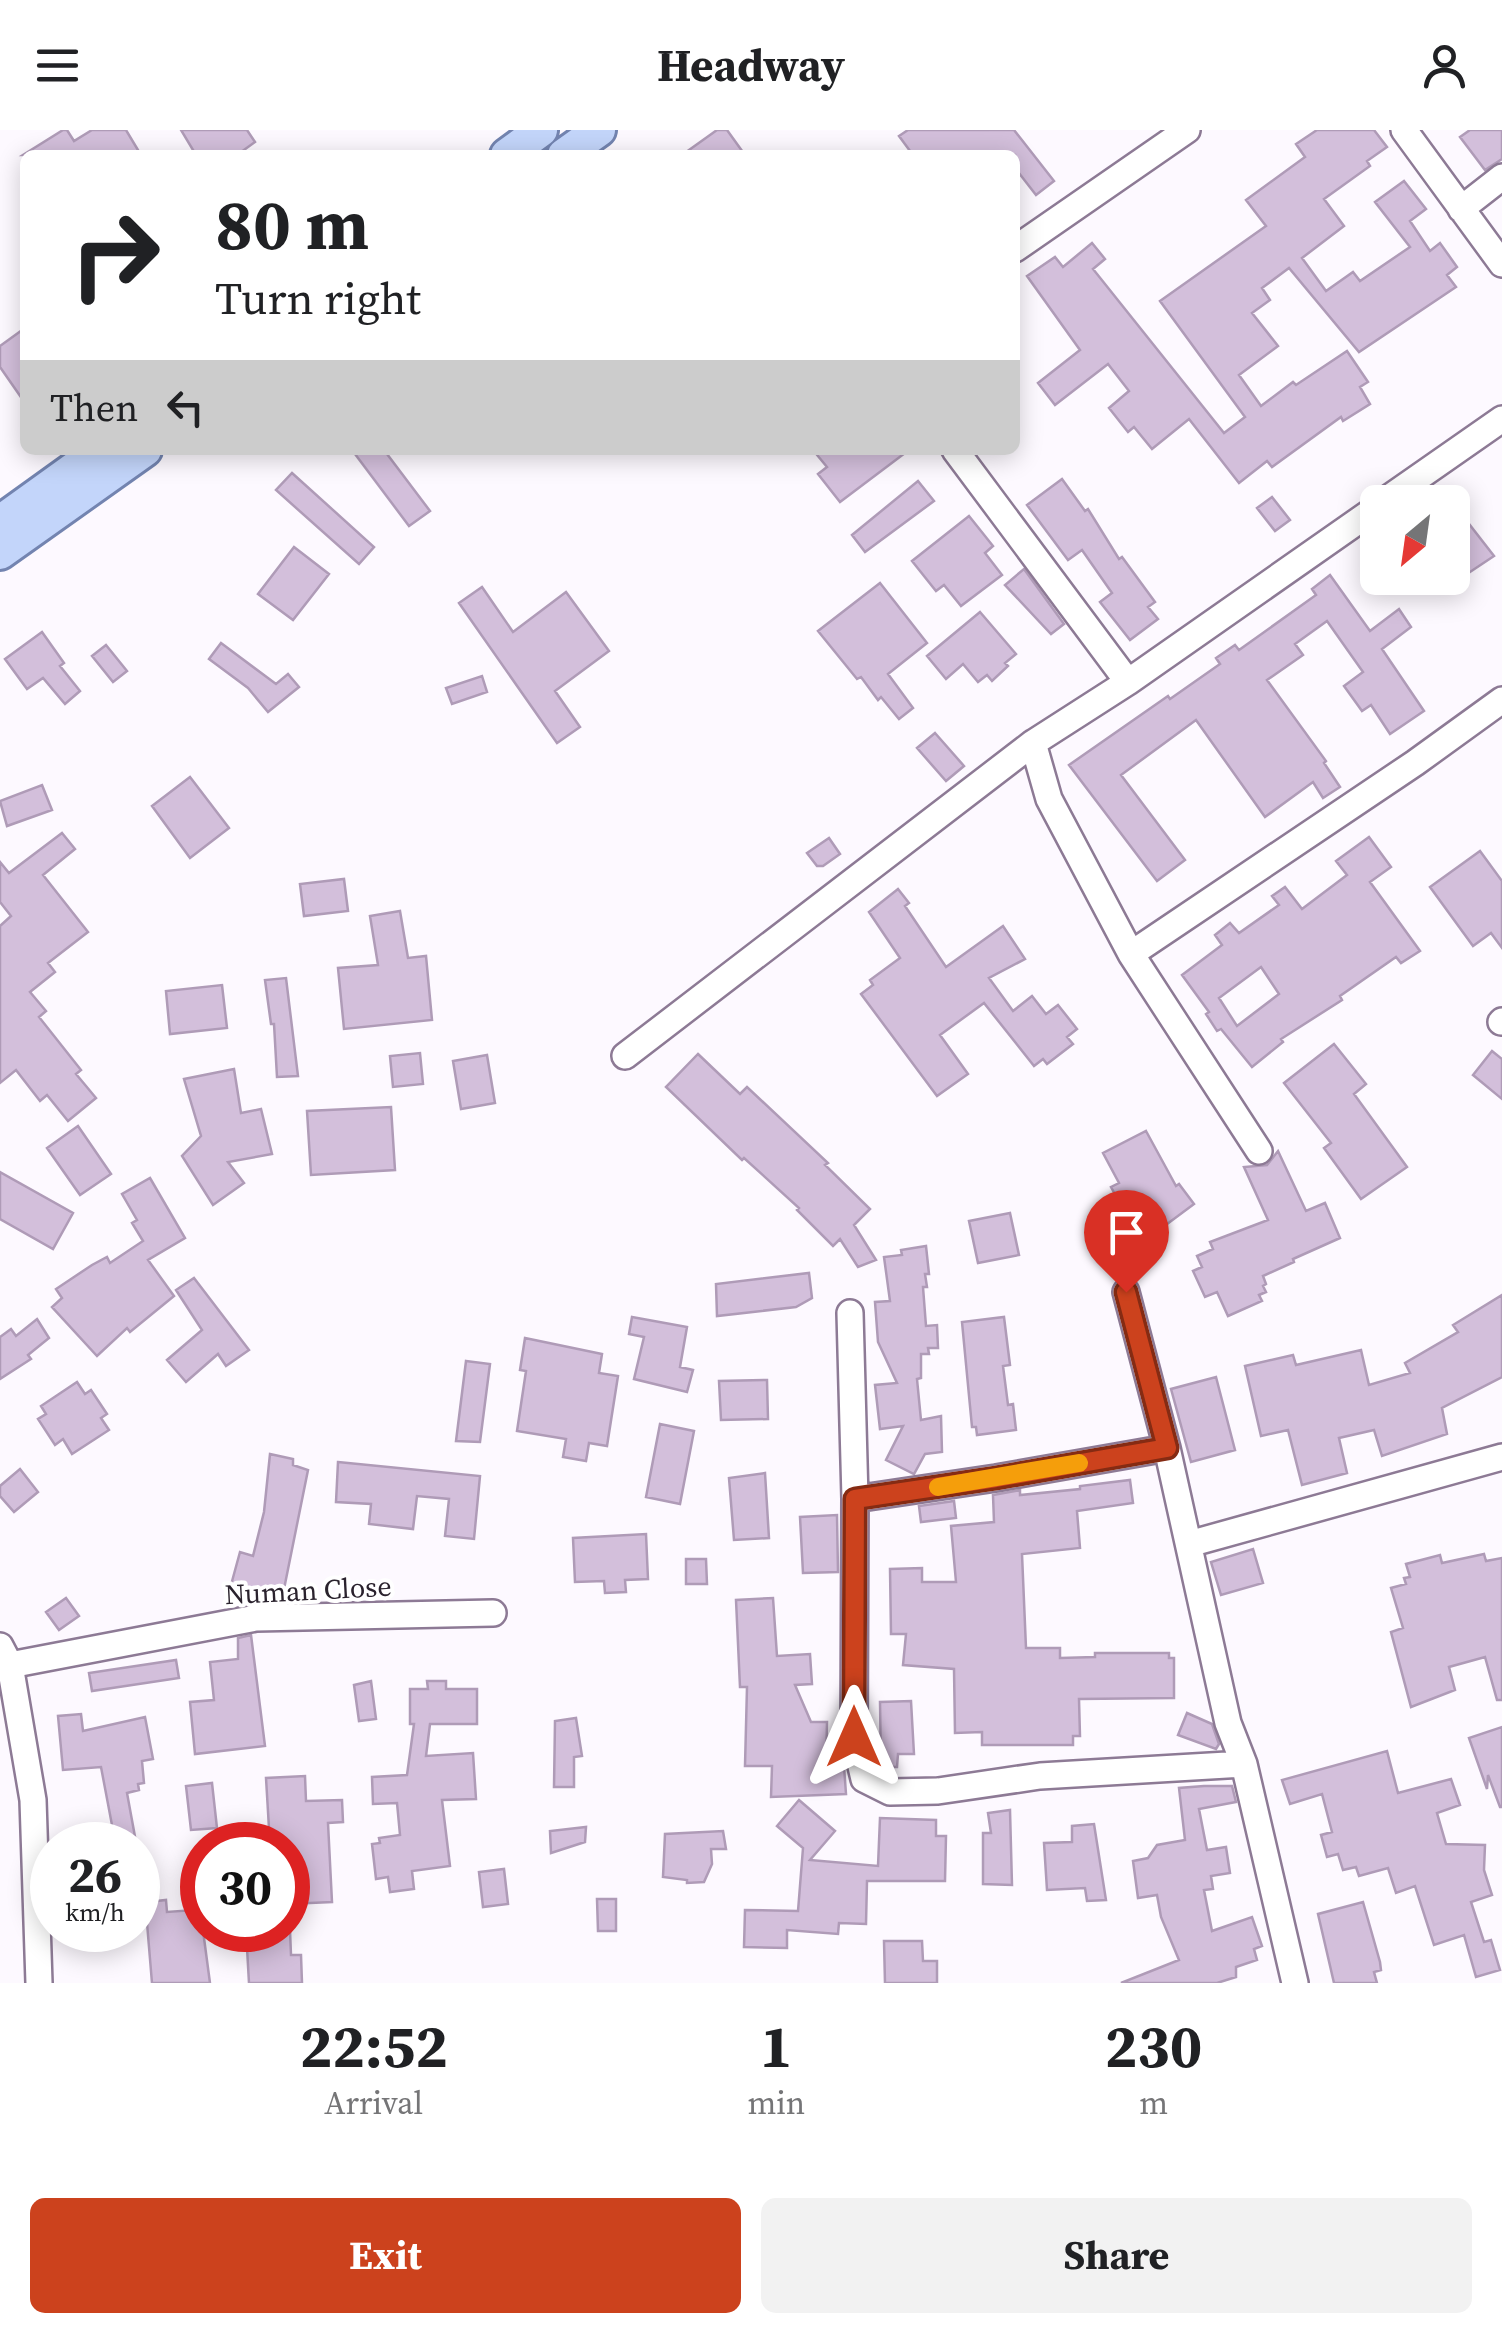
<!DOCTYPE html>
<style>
:root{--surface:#fff;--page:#f2f2f2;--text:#202124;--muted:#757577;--accent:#cc421d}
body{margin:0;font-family:"Source Serif 4",serif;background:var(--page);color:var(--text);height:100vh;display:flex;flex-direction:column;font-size:38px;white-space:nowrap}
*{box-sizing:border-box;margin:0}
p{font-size:32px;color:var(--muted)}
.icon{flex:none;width:55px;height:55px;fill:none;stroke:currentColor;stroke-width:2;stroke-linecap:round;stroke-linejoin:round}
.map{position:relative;height:1853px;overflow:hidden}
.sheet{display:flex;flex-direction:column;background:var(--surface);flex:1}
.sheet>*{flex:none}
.hud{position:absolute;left:20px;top:20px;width:1000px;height:305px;border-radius:15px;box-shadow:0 5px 25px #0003;background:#fff;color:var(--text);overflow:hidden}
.needle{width:65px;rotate:209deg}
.tools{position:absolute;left:1360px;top:355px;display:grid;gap:20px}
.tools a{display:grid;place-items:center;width:110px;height:110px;border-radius:15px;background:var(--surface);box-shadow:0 5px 25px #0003;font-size:50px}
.speed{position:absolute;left:30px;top:1692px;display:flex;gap:20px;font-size:50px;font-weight:700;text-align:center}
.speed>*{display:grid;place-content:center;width:130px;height:130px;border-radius:50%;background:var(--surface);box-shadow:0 5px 25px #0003;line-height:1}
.speed small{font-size:25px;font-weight:400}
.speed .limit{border:15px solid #d22;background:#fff;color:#111}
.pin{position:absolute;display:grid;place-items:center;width:85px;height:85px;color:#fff;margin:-102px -42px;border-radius:50% 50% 50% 0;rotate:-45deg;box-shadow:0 0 10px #0007}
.pin .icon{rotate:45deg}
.me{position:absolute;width:110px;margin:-55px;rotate:0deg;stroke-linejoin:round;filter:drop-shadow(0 0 8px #0008)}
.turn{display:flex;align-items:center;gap:35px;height:210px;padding:0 30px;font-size:45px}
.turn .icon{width:130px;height:130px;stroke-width:2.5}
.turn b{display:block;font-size:70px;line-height:85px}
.then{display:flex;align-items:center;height:95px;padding:0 30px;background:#0003;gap:20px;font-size:38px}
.eta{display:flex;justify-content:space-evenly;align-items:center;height:170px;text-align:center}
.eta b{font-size:60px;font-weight:700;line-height:70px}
.button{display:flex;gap:20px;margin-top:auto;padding:20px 30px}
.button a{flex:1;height:115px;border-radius:15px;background:var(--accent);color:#fff;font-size:40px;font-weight:700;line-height:115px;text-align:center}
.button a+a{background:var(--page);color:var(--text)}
header{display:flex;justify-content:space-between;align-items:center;height:130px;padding:0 30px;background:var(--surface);font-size:45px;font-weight:700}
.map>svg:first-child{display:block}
.building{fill:#d3bfdb;stroke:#af9bb7;stroke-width:2.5;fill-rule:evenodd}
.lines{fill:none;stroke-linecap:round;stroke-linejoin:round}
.minor-casing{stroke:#8d7a95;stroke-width:30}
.major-casing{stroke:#7384b0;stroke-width:38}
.minor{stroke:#fff;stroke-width:25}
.major{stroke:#c3d5fa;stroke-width:32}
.route-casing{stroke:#852b13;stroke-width:25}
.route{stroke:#cc421d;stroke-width:18}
.slow{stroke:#f59e0b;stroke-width:18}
.labels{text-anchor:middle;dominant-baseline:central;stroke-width:8;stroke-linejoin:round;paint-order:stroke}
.street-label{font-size:28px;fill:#2a222d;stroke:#fff}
</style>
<header><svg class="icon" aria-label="menu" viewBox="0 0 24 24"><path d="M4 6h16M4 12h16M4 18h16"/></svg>Headway<svg class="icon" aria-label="person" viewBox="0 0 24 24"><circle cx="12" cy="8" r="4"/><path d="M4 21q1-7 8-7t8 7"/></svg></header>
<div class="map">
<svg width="1502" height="1853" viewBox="0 0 1502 1853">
<rect width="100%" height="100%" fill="#fdf9ff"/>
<path class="building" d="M 63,0 L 67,0 L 74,11 L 92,0 L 126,0 L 141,25 L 23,25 Z
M 181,0 L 247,0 L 255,12 L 237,25 L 196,25 Z
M 717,0 L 727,0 L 745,25 L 682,25 Z
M 908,0 L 1014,0 L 1054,51 L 1036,65 L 1015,38 L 1015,25 L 913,25 L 899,6 Z
M 1317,0 L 1374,0 L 1387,17 L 1367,31 L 1370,36 L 1324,69 L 1344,96 L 1302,128 L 1326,161 L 1353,142 L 1360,151 L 1410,117 L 1375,72 L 1404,51 L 1426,79 L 1410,91 L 1430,121 L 1440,113 L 1457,137 L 1447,145 L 1456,157 L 1359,222 L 1289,138 L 1262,158 L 1270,170 L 1252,183 L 1278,216 L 1239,245 L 1261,276 L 1293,252 L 1296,255 L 1347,221 L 1368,252 L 1360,257 L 1370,274 L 1343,291 L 1341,287 L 1272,337 L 1267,331 L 1239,353 L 1189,289 L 1152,319 L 1134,297 L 1128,302 L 1109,278 L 1129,261 L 1108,234 L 1055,275 L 1038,253 L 1080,220 L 1027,146 L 1055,127 L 1063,137 L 1092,113 L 1105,129 L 1093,139 L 1224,303 L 1245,287 L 1160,171 L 1266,96 L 1246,70 L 1305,27 L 1296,14 Z
M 1470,0 L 1502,0 L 1502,29 L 1485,40 L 1460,7 Z
M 25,198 L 25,273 L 0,237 L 0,216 Z
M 352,320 L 384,320 L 430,381 L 409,396 Z
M 813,320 L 909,320 L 840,372 L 818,344 L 827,337 Z
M 292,343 L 374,417 L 359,434 L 276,360 Z
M 1062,349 L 1085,381 L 1088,379 L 1119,429 L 1122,427 L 1155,472 L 1148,477 L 1158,489 L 1130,510 L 1100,472 L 1112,463 L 1082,420 L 1068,430 L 1027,375 Z
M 918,351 L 934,371 L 865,422 L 852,405 Z
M 1272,367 L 1290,390 L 1275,401 L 1257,378 Z
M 1452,372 L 1494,426 L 1452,454 Z
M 969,386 L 993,416 L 985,423 L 1002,445 L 961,476 L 944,455 L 936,461 L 912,431 Z
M 294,417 L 329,444 L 293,490 L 258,464 Z
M 1024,439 L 1064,494 L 1051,504 L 1005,455 Z
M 1330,445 L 1370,501 L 1399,479 L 1411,497 L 1382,519 L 1424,581 L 1390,604 L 1371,575 L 1362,581 L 1344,556 L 1363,542 L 1327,491 L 1295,514 L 1303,525 L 1267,550 L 1326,631 L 1324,633 L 1340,657 L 1323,668 L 1313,652 L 1265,687 L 1196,590 L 1121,645 L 1185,730 L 1157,751 L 1069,635 L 1168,566 L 1170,569 L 1220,534 L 1216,528 L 1235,515 L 1239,520 L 1316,465 L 1312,459 Z
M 880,453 L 927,513 L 888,544 L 913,578 L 899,589 L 881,567 L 878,570 L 861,547 L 857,549 L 818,501 Z
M 482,457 L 513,502 L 566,462 L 609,521 L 555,561 L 580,597 L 557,613 L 459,473 Z
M 980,482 L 1016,524 L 1005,533 L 1008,536 L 992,551 L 987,545 L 978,552 L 963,534 L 946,549 L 927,526 Z
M 42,502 L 64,533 L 60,536 L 80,561 L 65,574 L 43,548 L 27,559 L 5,529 Z
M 221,513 L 276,554 L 288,544 L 299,557 L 268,582 L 248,558 L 209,529 Z
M 106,515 L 127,541 L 113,552 L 92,526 Z
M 482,546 L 487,562 L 452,574 L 446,558 Z
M 935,603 L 964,636 L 946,651 L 917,618 Z
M 190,647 L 229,698 L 190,728 L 152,676 Z
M 42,655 L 52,680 L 7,696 L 0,671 Z
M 62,703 L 75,719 L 43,745 L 88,802 L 48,833 L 55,842 L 30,862 L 46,881 L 39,887 L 81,940 L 76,944 L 96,968 L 68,991 L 47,965 L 40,971 L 16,940 L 0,953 L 0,796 L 11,786 L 0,772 L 0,732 L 9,743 Z
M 1369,707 L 1391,737 L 1370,752 L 1420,821 L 1401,833 L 1396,827 L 1340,866 L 1342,870 L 1281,909 L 1283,912 L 1252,937 L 1221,899 L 1217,901 L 1206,884 L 1209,882 L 1182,845 L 1222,815 L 1215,805 L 1230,793 L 1239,803 L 1279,775 L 1272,766 L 1285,757 L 1302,779 L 1347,745 L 1336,731 ZM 1261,837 L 1279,864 L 1237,896 L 1219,868 Z
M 829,708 L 840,724 L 823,736 L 817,736 L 807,723 Z
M 1480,721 L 1502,751 L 1502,818 L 1491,803 L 1473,816 L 1430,757 Z
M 344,749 L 348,781 L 304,786 L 300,754 Z
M 898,759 L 909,773 L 905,776 L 946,837 L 1003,796 L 1025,829 L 989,848 L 1013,881 L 1032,866 L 1046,884 L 1058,875 L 1077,899 L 1067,907 L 1073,914 L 1047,934 L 1043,929 L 1034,936 L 984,873 L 940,905 L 968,944 L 937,966 L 861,864 L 873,855 L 870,850 L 900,828 L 869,782 Z
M 400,781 L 408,828 L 426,826 L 432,890 L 344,899 L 338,838 L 378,835 L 370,786 Z
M 286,848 L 298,946 L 277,947 L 274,894 L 271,894 L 265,850 Z
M 222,855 L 227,898 L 170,904 L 166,861 Z
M 1334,914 L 1366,954 L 1354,964 L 1407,1037 L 1361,1069 L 1324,1018 L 1331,1013 L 1284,953 Z
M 1492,921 L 1502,929 L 1502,969 L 1473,945 Z
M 420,923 L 423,954 L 393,957 L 390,926 Z
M 698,924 L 740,964 L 747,957 L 828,1033 L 825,1035 L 870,1079 L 854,1095 L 876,1130 L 858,1137 L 840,1109 L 833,1116 L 797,1080 L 799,1078 L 744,1028 L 742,1030 L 666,957 Z
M 487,925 L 495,973 L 461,979 L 453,931 Z
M 234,939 L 241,983 L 261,979 L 272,1024 L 228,1032 L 244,1053 L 213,1075 L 182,1026 L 201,1006 L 184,949 Z
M 391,977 L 395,1040 L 311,1045 L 307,981 Z
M 78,996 L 111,1044 L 80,1065 L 47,1018 Z
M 1146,1001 L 1176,1056 L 1179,1054 L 1194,1074 L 1155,1103 L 1130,1070 L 1121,1075 L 1111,1057 L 1119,1053 L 1103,1023 Z
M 1278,1021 L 1306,1081 L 1325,1073 L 1340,1108 L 1293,1129 L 1294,1132 L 1263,1146 L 1266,1154 L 1263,1156 L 1266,1162 L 1259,1165 L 1262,1171 L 1228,1186 L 1217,1162 L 1205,1167 L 1193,1141 L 1202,1137 L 1197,1126 L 1213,1119 L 1210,1112 L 1268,1090 L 1244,1037 L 1267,1035 Z
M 0,1042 L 73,1083 L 53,1119 L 0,1089 Z
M 150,1048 L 185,1108 L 148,1130 L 174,1166 L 130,1202 L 127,1198 L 97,1226 L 52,1177 L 62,1168 L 56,1159 L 92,1135 L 107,1127 L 110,1133 L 143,1111 L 132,1093 L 137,1090 L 122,1064 Z
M 1010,1083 L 1019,1125 L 978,1133 L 969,1091 Z
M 926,1116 L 929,1144 L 925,1144 L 927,1157 L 923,1157 L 926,1196 L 937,1195 L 938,1218 L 928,1218 L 929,1224 L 921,1224 L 921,1248 L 917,1249 L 921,1290 L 941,1286 L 942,1322 L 925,1324 L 914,1344 L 886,1330 L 903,1296 L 880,1299 L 875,1255 L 897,1253 L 878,1212 L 875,1172 L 890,1171 L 884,1127 L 902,1125 L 901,1120 Z
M 809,1143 L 812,1168 L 796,1177 L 717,1186 L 716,1154 Z
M 194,1148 L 249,1220 L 226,1236 L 218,1224 L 186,1252 L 167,1230 L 202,1200 L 176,1160 Z
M 1502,1165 L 1502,1247 L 1442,1278 L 1447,1304 L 1382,1326 L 1374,1300 L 1339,1308 L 1347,1343 L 1302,1355 L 1288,1300 L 1261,1306 L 1245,1236 L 1293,1225 L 1296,1235 L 1361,1220 L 1369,1255 L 1410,1243 L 1405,1233 L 1458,1202 L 1453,1195 Z
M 632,1187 L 687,1197 L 680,1237 L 693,1240 L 687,1262 L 634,1249 L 644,1207 L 629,1204 Z
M 1004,1187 L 1010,1235 L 1003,1236 L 1008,1275 L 1013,1274 L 1016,1300 L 977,1305 L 976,1297 L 972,1297 L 962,1192 Z
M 37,1189 L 49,1208 L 28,1225 L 31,1229 L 0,1249 L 0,1207 L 11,1199 L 16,1206 Z
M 525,1208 L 602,1224 L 599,1243 L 618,1246 L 607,1316 L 589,1313 L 586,1331 L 563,1327 L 566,1309 L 517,1301 L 526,1241 L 520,1240 Z
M 466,1231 L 490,1234 L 480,1312 L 456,1311 Z
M 1216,1247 L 1235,1320 L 1191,1332 L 1171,1259 Z
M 767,1250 L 768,1289 L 721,1290 L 719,1251 Z
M 77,1252 L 85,1264 L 91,1260 L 107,1284 L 101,1288 L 109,1300 L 72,1324 L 63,1309 L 55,1315 L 38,1289 L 46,1284 L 41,1276 Z
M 660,1294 L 694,1301 L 680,1374 L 646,1367 Z
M 270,1324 L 293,1329 L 293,1335 L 308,1340 L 282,1469 L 231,1455 L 240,1422 L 253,1426 L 264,1382 Z
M 338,1332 L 480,1346 L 474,1409 L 445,1406 L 449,1369 L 417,1366 L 413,1399 L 369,1394 L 371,1374 L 336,1372 Z
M 20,1339 L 38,1362 L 14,1382 L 0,1366 L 0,1356 Z
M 765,1343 L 769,1408 L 734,1410 L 729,1348 Z
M 1130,1350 L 1133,1373 L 1077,1381 L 1080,1418 L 1022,1424 L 1026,1518 L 1060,1518 L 1060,1528 L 1095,1527 L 1095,1523 L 1169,1523 L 1169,1528 L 1174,1528 L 1174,1568 L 1079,1569 L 1080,1606 L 1073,1606 L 1073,1615 L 982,1615 L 982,1602 L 955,1603 L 954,1539 L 903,1535 L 906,1504 L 891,1504 L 890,1439 L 922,1438 L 922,1452 L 956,1452 L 951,1396 L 994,1392 L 993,1365 L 1020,1360 L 1020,1365 L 1080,1359 L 1080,1356 Z
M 954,1371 L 956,1388 L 921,1392 L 919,1376 Z
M 837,1385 L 838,1442 L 803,1443 L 800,1387 Z
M 646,1404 L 648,1449 L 625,1450 L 626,1462 L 605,1463 L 604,1451 L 575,1452 L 573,1408 Z
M 1253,1419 L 1263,1453 L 1221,1465 L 1211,1432 Z
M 1484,1424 L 1486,1431 L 1502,1428 L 1502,1570 L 1497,1570 L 1485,1527 L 1449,1537 L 1455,1560 L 1411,1577 L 1391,1502 L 1403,1498 L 1391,1458 L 1406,1454 L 1404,1448 L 1410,1447 L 1406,1434 L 1440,1425 L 1442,1433 Z
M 686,1429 L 706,1429 L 707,1454 L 686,1454 Z
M 66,1468 L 79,1486 L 59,1500 L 46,1482 Z
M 773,1468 L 777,1526 L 810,1524 L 812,1554 L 795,1555 L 811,1592 L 827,1592 L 826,1637 L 844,1636 L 846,1664 L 771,1667 L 772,1636 L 745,1636 L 747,1557 L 740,1557 L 736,1470 Z
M 251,1505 L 265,1616 L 195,1624 L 190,1572 L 214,1570 L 210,1532 L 238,1529 L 238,1508 Z
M 176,1530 L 179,1548 L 92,1561 L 89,1543 Z
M 371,1551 L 376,1589 L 359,1591 L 354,1555 Z
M 427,1551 L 446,1551 L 446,1559 L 477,1559 L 477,1594 L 430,1594 L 426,1626 L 473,1623 L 476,1669 L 442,1670 L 450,1736 L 412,1741 L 414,1759 L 390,1762 L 388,1747 L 376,1749 L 372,1714 L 380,1713 L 379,1708 L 400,1705 L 397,1673 L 373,1674 L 372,1647 L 407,1645 L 414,1594 L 410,1594 L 410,1559 L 428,1559 Z
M 911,1571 L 914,1624 L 898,1624 L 897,1637 L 881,1637 L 880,1572 Z
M 1187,1583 L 1212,1594 L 1219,1614 L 1216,1619 L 1178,1605 Z
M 81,1584 L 83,1601 L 145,1587 L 153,1629 L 142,1631 L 144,1653 L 138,1654 L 139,1660 L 127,1663 L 136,1712 L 80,1715 L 78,1697 L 112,1695 L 101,1637 L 63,1640 L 58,1586 Z
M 576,1588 L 582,1626 L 574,1627 L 574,1657 L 554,1657 L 555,1591 Z
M 1502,1597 L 1502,1677 L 1500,1677 L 1488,1645 L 1487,1659 L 1469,1608 Z
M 1387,1621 L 1398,1663 L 1451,1649 L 1460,1675 L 1437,1683 L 1446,1714 L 1485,1715 L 1484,1740 L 1492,1765 L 1471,1772 L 1484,1812 L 1491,1810 L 1500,1840 L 1476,1847 L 1464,1805 L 1434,1815 L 1415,1756 L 1396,1763 L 1388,1738 L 1359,1746 L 1356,1737 L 1343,1740 L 1338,1724 L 1327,1727 L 1321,1705 L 1332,1702 L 1322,1664 L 1290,1674 L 1282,1650 Z
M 305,1646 L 306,1671 L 342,1670 L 343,1692 L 328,1693 L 332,1772 L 288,1774 L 288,1715 L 270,1715 L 266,1648 Z
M 212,1653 L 217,1698 L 191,1700 L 186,1656 Z
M 1204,1656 L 1232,1656 L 1236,1672 L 1199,1679 L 1207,1720 L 1226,1717 L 1230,1743 L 1211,1746 L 1213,1759 L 1204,1760 L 1212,1801 L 1252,1787 L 1262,1816 L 1254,1819 L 1257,1830 L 1236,1837 L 1236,1847 L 1217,1853 L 1121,1853 L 1179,1830 L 1161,1787 L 1157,1765 L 1138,1768 L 1133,1731 L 1148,1728 L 1157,1715 L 1185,1710 L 1179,1658 Z
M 799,1670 L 835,1701 L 810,1730 L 878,1736 L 880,1688 L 936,1690 L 936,1706 L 946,1706 L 945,1751 L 867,1751 L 866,1794 L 839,1793 L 838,1804 L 787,1800 L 787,1818 L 744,1817 L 745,1780 L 798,1781 L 803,1718 L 777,1696 Z
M 1010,1680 L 1012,1755 L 983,1754 L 983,1703 L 991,1703 L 988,1683 Z
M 1094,1694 L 1106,1770 L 1087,1771 L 1085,1758 L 1047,1760 L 1044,1713 L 1072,1712 L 1072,1696 Z
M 586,1697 L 585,1712 L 551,1723 L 550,1701 Z
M 723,1701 L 726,1719 L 711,1719 L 712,1734 L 704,1752 L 687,1753 L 687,1750 L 663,1747 L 665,1704 Z
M 504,1739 L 508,1774 L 483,1777 L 479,1742 Z
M 597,1769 L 616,1769 L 616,1801 L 598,1801 Z
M 166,1770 L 167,1782 L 194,1780 L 195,1794 L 202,1793 L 210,1853 L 152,1853 L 147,1793 L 138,1795 L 138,1773 Z
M 1363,1772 L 1380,1832 L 1381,1840 L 1374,1842 L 1377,1853 L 1334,1853 L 1318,1784 Z
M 246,1800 L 290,1800 L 291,1825 L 301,1825 L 302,1853 L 249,1853 Z
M 884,1811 L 922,1811 L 923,1831 L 937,1831 L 937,1853 L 885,1853 Z"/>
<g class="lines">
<g class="minor-casing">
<path id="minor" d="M 1404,0 L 1502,134
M 1461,79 L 1502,47
M 1015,119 L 1187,0
M 955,320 L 1128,552
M 1383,372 L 1502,289
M 1033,613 L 1049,669 L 1131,824 L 1259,1021
M 1131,824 L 1415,633 L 1502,570
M 1501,892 L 1502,891
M 625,926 L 1033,613 L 1128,552 L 1378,377
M 1126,1162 L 1167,1318 L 1228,1593 L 1244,1634 L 1295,1853
M 850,1183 L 855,1369 L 854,1607 L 864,1649 L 890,1662 L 938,1661 L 1040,1646 L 1244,1634
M 855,1369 L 996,1348 L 1167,1318
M 1189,1414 L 1502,1327
M 0,1516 L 10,1535 L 33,1670 L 39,1853
M 10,1535 L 256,1488 L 493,1483"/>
</g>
<g class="major-casing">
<path id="major" d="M 507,25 L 541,0
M 564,25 L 599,0
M 0,392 L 100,320
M 0,423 L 145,320"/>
</g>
<use href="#minor" class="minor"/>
<use href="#major" class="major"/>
</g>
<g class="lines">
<g class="route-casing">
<path id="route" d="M 854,1607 L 855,1369 L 996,1348 L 1167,1318 L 1126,1162"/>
</g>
<use href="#route" class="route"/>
<path class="slow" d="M 938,1357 L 1079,1333"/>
</g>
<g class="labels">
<g class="street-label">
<text transform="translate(308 1460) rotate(-3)">Numan Close</text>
</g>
</g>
</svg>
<div class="tools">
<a><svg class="needle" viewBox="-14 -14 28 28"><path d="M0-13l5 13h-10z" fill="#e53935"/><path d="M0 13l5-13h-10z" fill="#757577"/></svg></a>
</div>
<div class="speed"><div>26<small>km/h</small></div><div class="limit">30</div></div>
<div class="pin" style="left:1126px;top:1162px;background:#d93025"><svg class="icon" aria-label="arrive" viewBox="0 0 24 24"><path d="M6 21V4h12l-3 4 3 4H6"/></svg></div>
<svg class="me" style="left:854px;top:1607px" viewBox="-20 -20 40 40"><path d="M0-17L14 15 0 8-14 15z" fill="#cc421d" stroke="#fff" stroke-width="4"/></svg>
<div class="hud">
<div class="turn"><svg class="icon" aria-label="right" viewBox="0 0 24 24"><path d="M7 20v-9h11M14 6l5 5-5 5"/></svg><div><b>80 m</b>Turn right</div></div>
<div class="then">Then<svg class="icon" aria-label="left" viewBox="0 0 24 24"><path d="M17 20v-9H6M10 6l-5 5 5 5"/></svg></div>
</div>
</div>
<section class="sheet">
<div class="eta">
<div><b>22:52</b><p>Arrival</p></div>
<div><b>1</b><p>min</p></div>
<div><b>230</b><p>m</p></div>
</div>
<div class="button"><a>Exit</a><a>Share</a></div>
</section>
